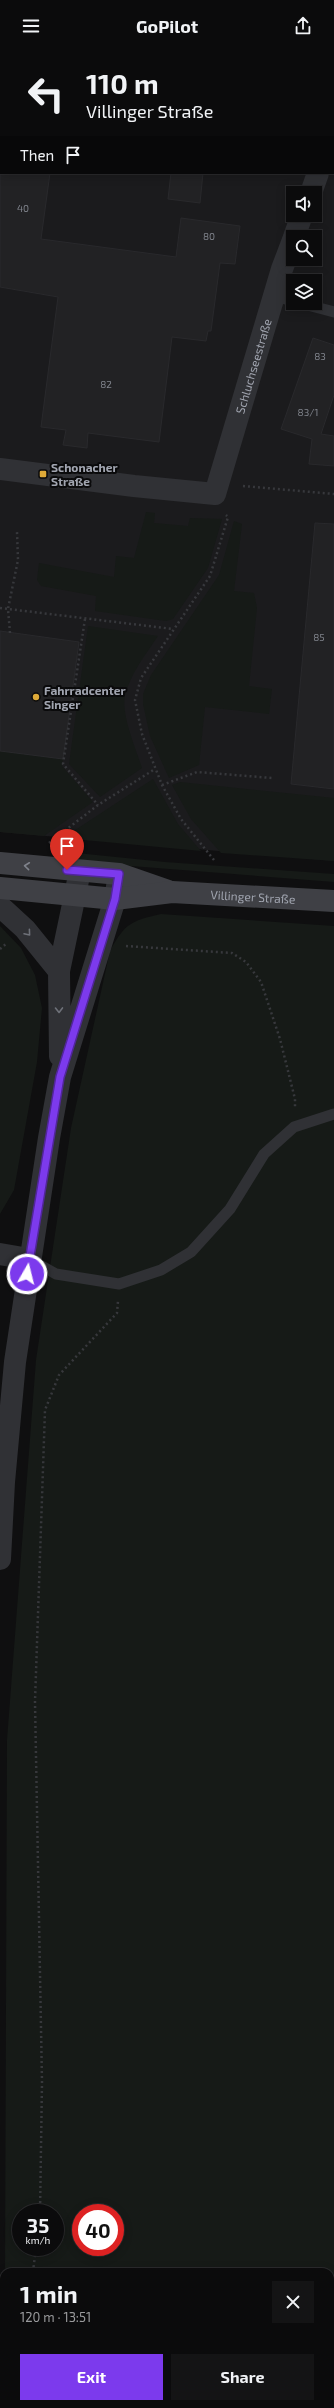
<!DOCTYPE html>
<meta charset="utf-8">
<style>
:root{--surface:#0b0b0c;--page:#141415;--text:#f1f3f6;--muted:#9a9b9d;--line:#2b2b2d;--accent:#7c3aed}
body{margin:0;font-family:"Exo 2",sans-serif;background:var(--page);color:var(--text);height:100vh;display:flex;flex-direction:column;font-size:15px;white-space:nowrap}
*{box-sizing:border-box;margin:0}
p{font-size:13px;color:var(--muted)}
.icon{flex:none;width:22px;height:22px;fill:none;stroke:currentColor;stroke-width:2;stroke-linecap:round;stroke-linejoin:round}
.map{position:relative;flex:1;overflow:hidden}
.details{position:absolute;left:0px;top:2216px;width:334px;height:140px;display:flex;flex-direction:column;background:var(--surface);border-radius:12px 12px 0 0;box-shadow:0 2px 10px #0003,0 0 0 1px var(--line)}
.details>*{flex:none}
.hud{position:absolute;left:0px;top:0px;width:334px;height:122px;box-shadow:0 2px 10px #0003,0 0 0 1px var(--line);background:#0b0b0c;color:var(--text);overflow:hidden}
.controls{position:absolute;left:286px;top:134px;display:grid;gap:8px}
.controls a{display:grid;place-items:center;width:36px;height:36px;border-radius:0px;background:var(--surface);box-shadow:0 2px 10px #0003,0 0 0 1px var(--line);font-size:20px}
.speed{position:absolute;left:12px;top:2152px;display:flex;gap:8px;font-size:20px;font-weight:700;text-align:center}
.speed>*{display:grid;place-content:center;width:52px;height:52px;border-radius:50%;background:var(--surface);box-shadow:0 2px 10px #0003,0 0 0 1px var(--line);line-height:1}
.speed small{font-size:10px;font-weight:400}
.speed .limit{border:6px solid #d22;background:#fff;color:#111}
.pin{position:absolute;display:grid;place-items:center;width:34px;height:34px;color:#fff;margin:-41px -17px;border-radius:50% 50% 50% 0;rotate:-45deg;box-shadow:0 0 4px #0007}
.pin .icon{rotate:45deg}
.me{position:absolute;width:44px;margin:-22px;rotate:8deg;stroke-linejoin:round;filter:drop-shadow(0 0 3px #0008)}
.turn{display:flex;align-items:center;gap:14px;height:84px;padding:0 20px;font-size:18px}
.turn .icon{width:52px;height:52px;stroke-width:2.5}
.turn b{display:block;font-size:28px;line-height:34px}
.then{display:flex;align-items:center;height:38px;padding:0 20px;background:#0003;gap:8px;font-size:15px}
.round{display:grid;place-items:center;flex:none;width:42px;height:42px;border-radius:0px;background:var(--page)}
.overview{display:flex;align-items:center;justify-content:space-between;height:68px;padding:0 20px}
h1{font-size:24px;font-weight:700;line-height:30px}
.action{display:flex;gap:8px;margin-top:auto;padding:8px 20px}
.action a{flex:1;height:46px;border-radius:0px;background:var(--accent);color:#fff;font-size:16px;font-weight:700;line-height:46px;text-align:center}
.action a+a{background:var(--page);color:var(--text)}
header{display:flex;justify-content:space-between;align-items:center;height:52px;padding:0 20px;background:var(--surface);font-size:18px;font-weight:700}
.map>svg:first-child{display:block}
.built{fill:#1b1b1d;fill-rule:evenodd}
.green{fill:#161a17;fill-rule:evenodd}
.building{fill:#222224;stroke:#29292c}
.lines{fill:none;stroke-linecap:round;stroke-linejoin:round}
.path{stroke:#37383c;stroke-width:2.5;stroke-dasharray:2 3;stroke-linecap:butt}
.service{stroke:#303135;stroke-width:11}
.minor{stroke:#303135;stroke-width:22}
.tertiary{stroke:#303135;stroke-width:22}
.secondary{stroke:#3f4045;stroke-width:22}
.oneway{stroke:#7f828b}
.oneway2{stroke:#6e7179}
.route-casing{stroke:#51269a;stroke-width:10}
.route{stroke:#7c3aed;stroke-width:7}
.poi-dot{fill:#dfaa38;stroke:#0a0a0b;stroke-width:1.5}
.labels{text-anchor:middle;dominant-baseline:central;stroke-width:4;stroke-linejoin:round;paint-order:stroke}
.number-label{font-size:10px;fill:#80848c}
.street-label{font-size:12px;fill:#a1a5b0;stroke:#0a0a0b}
.poi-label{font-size:12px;font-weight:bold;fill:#a1a5b0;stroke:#0a0a0b;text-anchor:start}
</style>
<header><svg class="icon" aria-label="menu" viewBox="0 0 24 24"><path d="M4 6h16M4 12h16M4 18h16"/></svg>GoPilot<svg class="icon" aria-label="share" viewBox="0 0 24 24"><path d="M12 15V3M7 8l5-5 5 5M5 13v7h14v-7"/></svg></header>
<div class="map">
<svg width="334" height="2356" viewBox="0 0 334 2356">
<rect width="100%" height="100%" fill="#0f0f10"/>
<path class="built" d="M 0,0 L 334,0 L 334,809 L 0,780 ZM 1,1 L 333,1 L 333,121 L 1,121 ZM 293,141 L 315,141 L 315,163 L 293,163 ZM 293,185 L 315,185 L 315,207 L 293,207 ZM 293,229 L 315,229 L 315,251 L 293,251 Z"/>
<path class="green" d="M 146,460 L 155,461 L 154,471 L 188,474 L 190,466 L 222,467 L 208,516 L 173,567 L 166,569 L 95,559 L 96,544 L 41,534 L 37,528 L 39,511 L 114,525 L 116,504 L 134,506 Z
M 234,469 L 242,472 L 234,539 L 254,541 L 257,556 L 249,634 L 272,637 L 269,662 L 205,655 L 199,713 L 169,726 L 150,684 L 143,652 L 143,642 L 151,623 L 219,523 Z
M 88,574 L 158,584 C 146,602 130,622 125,644 C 121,663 136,697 142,716 L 100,745 L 69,712 Z
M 0,699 L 63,707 L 62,714 L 93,750 L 44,784 L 0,780 Z
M 153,727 L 178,772 L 201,799 L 63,786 Z
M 180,730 L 334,746 L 334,809 L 221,801 L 191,767 L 172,733 Z
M 57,799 L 165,810 L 334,822 L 334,830 L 54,808 Z
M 161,862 L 334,874 L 334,2356 L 0,2356 L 0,2265 L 4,2230 L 4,2352 L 330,2352 L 330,2220 L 5,2220 L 7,1688 L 36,1308 L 71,1076 L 110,899 C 125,871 131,869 161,862 ZM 21,2161 L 55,2161 L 55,2195 L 21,2195 ZM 81,2161 L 115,2161 L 115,2195 L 81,2195 Z
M 0,874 L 21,896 L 35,923 L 42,956 L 37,1010 L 14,1138 L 0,1162 Z"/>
<path class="building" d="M 0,121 L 50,121 L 41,187 L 176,205 L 181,166 L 240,174 L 235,212 L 220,211 L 211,279 L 208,279 L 206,289 L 172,285 L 159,390 L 88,381 L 87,396 L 63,393 L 66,378 L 41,375 L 58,245 L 0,235 Z
M 171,121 L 203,121 L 200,151 L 168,147 Z
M 313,286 L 334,293 L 334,343 L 321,382 L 334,384 L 334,414 L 309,412 L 312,387 L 281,377 Z
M 315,471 L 334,472 L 334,737 L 291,732 Z
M 0,579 L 79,590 L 63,707 L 0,699 Z"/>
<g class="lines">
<path class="path" d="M 243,434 L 334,442
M 0,556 L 173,577
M 85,567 L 63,712 L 98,753
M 10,581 L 8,557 L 18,508 L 17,480
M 162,733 L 197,720 L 272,726
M 49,791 L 98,753 L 155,717
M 214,808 L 181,767 L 162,733 L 142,682 L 135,648 L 141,626 L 210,524 L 228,465 L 226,463
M 126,894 L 232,901 L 246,910 L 261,930 L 280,987 L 295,1047 L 295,1056
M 0,897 L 6,892
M 40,2161 L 42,2030 L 35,1650 L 45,1358 L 59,1323 L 117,1261 L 118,1249
M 33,2220 L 36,2195
M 17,2356 L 18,2352"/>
<path class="service" d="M 274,244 L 293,249
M 300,251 L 334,260
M 29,1207 L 56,1222 L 119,1232 L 161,1218 L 191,1200 L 230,1157 L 264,1102 L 294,1075 L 334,1062"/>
<g class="minor">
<path d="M 333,81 L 334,78"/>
<path d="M 311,141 L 318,121"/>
<path d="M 294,185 L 302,163"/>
<path id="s1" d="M 0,417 L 134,434 L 215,442 L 282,217 L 293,188"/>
<path d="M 0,1202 L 29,1207"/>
</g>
<path class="tertiary" d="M 0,854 L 25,877 L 59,919
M 60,1004 L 59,919 L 80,819
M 0,1507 L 4,1430 L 15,1310 L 49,1086 L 60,1025 L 115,847 L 119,822"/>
<g class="secondary">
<path d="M 0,811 L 119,822 L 168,839"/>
<path id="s2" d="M 0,836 L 115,847 L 172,840 L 334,849"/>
</g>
</g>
<defs><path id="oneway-chevron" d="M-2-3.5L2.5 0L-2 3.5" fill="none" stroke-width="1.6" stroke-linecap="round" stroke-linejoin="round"/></defs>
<use class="oneway" href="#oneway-chevron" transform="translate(27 814) rotate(-174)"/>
<g class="oneway2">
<use href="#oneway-chevron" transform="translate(28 881) rotate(50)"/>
<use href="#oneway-chevron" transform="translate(59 958) rotate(89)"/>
</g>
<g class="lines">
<g class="route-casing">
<path id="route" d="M 27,1222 L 60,1025 L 115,847 L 119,822 L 67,818"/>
</g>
<use href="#route" class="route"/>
</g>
<g class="poi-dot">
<rect x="39" y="418" width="8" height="8" rx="2"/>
<circle cx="36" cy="645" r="4"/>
</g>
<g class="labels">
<g class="number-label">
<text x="23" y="156">40</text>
<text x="209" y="184">80</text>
<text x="320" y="304">83</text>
<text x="106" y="332">82</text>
<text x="308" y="360">83/1</text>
<text x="319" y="585">85</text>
</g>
<g class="street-label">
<text stroke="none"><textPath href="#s1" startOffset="350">Schluchseestraße</textPath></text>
<text stroke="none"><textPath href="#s2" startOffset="254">Villinger Straße</textPath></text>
</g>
<g class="poi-label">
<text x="51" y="415">Schonacher<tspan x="51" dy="14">Straße</tspan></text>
<text x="44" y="638">Fahrradcenter<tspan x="44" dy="14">Singer</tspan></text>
</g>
</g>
</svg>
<div class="controls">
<a><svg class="icon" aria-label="sound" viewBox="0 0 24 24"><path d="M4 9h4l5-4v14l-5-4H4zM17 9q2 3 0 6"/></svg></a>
<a><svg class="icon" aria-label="search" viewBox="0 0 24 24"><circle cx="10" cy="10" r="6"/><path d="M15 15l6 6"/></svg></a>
<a><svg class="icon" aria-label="layers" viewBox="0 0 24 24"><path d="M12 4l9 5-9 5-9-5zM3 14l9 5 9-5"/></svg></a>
</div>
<div class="speed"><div>35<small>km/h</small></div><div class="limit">40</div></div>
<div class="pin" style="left:67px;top:818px;background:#d93025"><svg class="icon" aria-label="arrive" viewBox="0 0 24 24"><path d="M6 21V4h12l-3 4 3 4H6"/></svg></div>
<svg class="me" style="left:27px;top:1222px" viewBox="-20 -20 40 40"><circle r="17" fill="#7c3aed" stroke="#fff" stroke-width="3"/><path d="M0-11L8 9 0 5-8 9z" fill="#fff"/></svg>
<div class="hud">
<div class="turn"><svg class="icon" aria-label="left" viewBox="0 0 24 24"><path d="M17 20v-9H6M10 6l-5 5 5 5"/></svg><div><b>110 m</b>Villinger Straße</div></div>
<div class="then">Then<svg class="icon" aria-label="arrive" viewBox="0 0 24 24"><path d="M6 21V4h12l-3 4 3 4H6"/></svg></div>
</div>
<section class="details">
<div class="overview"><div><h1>1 min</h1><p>120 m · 13:51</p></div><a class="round"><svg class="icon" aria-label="close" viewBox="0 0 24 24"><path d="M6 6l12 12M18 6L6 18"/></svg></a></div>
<div class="action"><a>Exit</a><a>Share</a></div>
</section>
</div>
